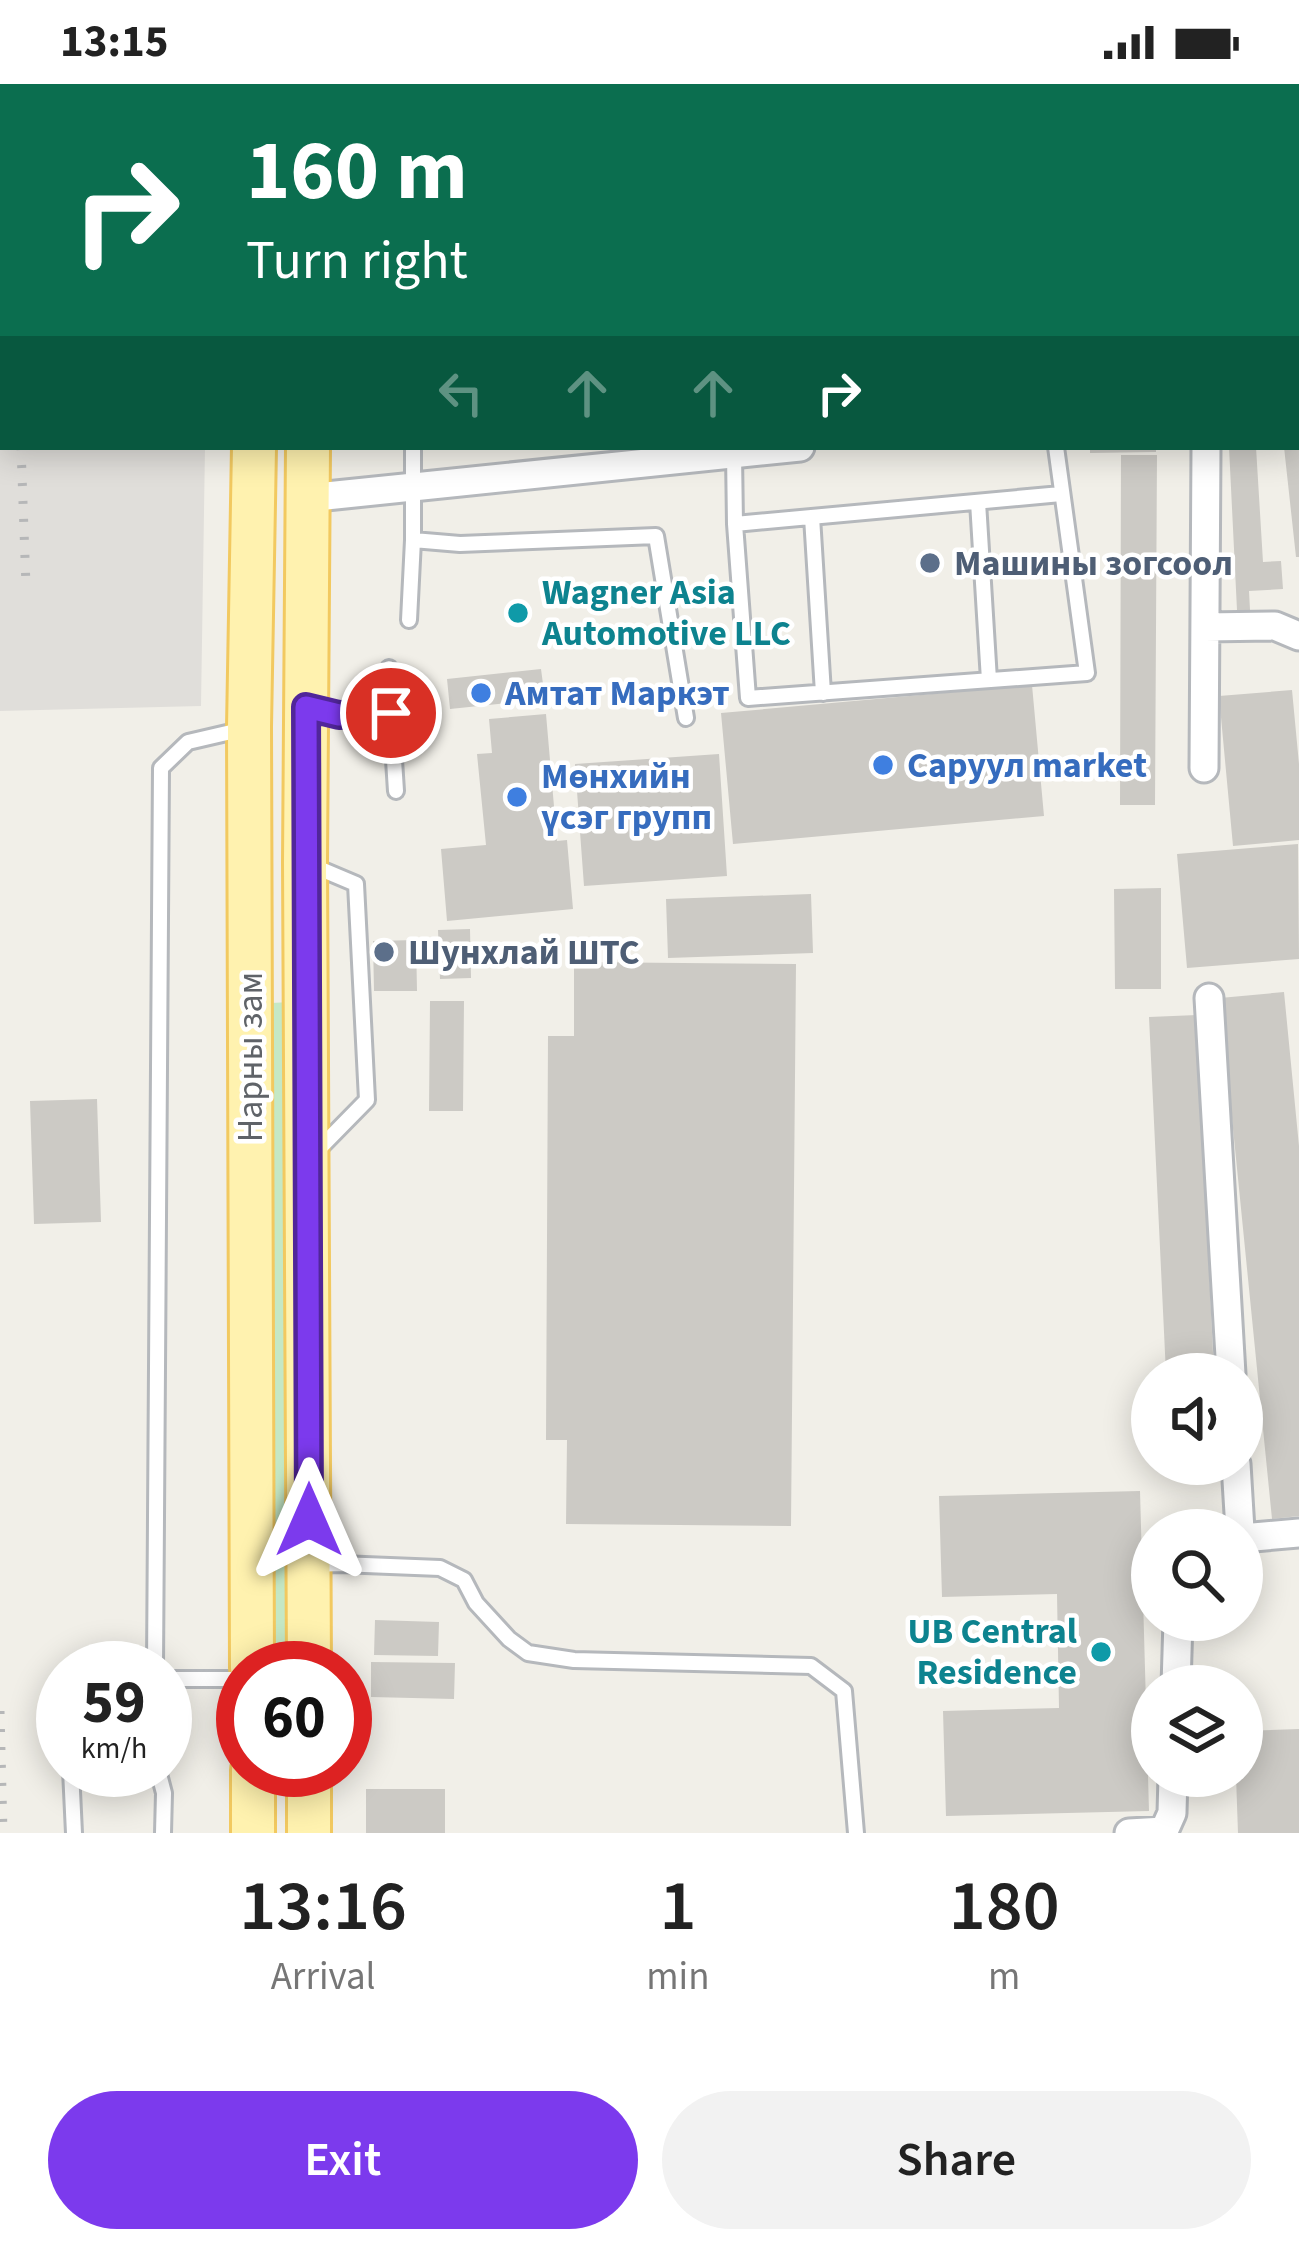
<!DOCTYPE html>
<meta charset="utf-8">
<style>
:root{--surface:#fff;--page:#f2f2f2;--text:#222;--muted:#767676;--accent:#7c3aed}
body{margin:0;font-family:"Source Sans 3",sans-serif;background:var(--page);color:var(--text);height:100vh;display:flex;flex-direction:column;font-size:45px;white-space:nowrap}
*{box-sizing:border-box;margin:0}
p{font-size:39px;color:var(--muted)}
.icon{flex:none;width:66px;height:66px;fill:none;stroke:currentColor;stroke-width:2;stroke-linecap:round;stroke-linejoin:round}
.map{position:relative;height:1749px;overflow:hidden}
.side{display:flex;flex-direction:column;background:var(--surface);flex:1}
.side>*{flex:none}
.guide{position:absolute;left:0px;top:0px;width:1299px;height:366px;box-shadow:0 6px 30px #0003;background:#0b6e4f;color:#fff;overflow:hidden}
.tools{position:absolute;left:1131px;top:1269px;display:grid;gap:24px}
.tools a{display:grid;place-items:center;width:132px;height:132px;border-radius:50%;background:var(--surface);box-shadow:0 6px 30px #0003;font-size:60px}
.speed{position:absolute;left:36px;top:1557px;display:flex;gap:24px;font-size:60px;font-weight:700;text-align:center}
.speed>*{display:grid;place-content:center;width:156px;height:156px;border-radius:50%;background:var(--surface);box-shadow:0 6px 30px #0003;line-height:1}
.speed small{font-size:30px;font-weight:400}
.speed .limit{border:18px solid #d22;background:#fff;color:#111}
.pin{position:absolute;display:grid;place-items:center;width:102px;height:102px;color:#fff;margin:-51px;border:6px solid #fff;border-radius:50%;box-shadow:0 3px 12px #0007}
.me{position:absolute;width:132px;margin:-66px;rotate:0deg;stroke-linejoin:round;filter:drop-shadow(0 0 9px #0008)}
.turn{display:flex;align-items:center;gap:42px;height:252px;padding:0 48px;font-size:54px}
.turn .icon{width:156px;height:156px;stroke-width:2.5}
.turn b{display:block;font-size:84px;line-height:102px}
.lanes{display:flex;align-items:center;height:114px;padding:0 48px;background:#0003;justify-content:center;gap:60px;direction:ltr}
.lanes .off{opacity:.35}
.eta{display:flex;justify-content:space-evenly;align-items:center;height:204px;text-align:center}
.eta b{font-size:72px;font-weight:600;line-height:84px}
.action{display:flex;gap:24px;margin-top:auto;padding:24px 48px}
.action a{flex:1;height:138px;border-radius:72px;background:var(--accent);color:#fff;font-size:48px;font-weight:600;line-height:138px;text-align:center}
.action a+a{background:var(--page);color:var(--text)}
.status{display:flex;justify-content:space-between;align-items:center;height:84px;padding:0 60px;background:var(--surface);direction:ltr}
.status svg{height:33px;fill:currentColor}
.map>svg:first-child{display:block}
.industrial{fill:#e0deda}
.green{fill:#c5e8c5}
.building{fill:#cccac5}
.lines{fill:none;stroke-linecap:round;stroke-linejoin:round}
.lane-casing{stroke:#b5b8bc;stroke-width:20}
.street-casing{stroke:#b5b8bc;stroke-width:33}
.primary-casing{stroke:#f2c960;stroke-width:48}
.path{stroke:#9cc7a9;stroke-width:6;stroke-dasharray:12 6;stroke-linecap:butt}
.lane{stroke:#fff;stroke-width:14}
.street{stroke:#fff;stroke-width:27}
.primary{stroke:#fff2af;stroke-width:42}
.rail{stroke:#b6b7b8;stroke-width:9;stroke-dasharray:3 15;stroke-linecap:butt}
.route-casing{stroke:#51269a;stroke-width:30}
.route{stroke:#7c3aed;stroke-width:21}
.service-dot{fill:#5c6f8a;stroke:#fff;stroke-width:4.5}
.culture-dot{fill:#0f9aa8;stroke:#fff;stroke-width:4.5}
.shop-dot{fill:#3f7fe0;stroke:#fff;stroke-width:4.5}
.labels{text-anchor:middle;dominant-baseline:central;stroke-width:9;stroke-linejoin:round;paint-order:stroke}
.service-label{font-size:36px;font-weight:bold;fill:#4e5e75;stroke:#fff;text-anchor:start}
.culture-label{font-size:36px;font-weight:bold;fill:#0d838f;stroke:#fff;text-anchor:start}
.shop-label{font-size:36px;font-weight:bold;fill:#366cbe;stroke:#fff;text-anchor:start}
.street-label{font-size:36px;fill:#5f6368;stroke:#fff}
</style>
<div class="status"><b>13:15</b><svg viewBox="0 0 49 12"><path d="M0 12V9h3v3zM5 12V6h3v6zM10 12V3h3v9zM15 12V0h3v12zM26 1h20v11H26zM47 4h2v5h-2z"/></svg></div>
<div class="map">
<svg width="1299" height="1749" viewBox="0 0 1299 1749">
<rect width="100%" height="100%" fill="#f1efe8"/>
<path class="industrial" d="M 0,0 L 209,0 L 209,3 L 3,3 L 3,363 L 205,363 L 201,622 L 0,627 Z"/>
<path class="green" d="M 291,918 L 291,1584 L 271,1584 L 271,919 Z"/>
<path class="building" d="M 1090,363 L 1156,363 L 1156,368 L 1090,369 Z
M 1229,363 L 1256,363 L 1263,478 L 1281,477 L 1283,505 L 1249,507 L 1250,526 L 1237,526 Z
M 1284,363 L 1299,363 L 1299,473 L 1296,473 Z
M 1121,371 L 1157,371 L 1155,721 L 1120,721 Z
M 541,585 L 545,615 L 450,625 L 447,595 Z
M 1032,601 L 1044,732 L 733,760 L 721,629 Z
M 1292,606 L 1299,680 L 1299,756 L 1233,762 L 1219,612 Z
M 546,630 L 557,757 L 567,756 L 573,825 L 447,837 L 441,765 L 486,761 L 477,670 L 492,669 L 489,635 Z
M 719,670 L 727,792 L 584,802 L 575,680 Z
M 1298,760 L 1299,875 L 1187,884 L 1177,770 Z
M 1161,804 L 1161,905 L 1115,905 L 1114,805 Z
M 811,810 L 813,869 L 668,874 L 666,815 Z
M 470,845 L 471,894 L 440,895 L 438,846 Z
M 416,856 L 417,907 L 374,907 L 373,857 Z
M 574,878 L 796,880 L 791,1442 L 566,1440 L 567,1356 L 546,1356 L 548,952 L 574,952 Z
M 1284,908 L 1299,1062 L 1299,1432 L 1272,1435 L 1220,914 Z
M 430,917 L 464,917 L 463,1027 L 429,1027 Z
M 1197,931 L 1214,1290 L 1166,1290 L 1149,933 Z
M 97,1015 L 101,1138 L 34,1140 L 30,1017 Z
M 1140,1407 L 1149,1727 L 946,1732 L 943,1627 L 1059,1624 L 1057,1510 L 942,1513 L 939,1412 Z
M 375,1536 L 439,1538 L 438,1572 L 374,1571 Z
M 371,1578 L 455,1579 L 454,1615 L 371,1613 Z
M 1299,1645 L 1299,1749 L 1238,1749 L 1236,1692 L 1242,1692 L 1242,1647 Z
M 366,1705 L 445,1705 L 445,1749 L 366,1749 Z"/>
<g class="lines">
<g class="lane-casing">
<path id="lane" d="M 1004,0 L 1005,3
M 729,3 L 759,0
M 413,363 L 413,456 L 460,460 L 656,452 L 686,634
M 734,370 L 735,440 L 748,614 L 1087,589 L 1056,363
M 978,418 L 989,596
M 812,433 L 823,609
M 735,440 L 1061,410
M 409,536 L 413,456
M 389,584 L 391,629
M 313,625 L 339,630 L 391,629 L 396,707
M 311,781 L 356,800 L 367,1016 L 316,1068
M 314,1481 L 340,1480 L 440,1484 L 464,1496 L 476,1519 L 509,1555 L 528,1569 L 574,1576 L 811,1582 L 844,1607 L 856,1749
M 155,1584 L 161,684 L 188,658 L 244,645
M 165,1595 L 243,1595
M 71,1686 L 74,1749
M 73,1686 L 139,1686 L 159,1690 L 164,1709 L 163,1749"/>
</g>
<g class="street-casing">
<path id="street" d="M 1205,0 L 1205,3
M 1296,225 L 1299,225
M 307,414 L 800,363
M 1205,543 L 1275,542 L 1299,552
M 1204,684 L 1206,363
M 1209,914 L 1231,1290
M 1236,1380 L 1240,1446
M 1242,1454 L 1299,1449
M 1176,1602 L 1178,1536
M 1129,1749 L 1164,1747 L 1172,1729 L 1173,1692"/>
</g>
<g class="primary-casing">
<path id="primary" d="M 260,3 L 260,0
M 318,3 L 318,0
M 308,363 L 305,778 L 309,1584
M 252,1584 L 249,643 L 254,363
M 253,1686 L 253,1749
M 309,1686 L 309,1749"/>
</g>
<path class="path" d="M 225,1615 L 225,1661"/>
<use href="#lane" class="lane"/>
<use href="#street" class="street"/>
<use href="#primary" class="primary"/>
<path class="rail" d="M 9,0 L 9,3
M 21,363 L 26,502
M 0,1627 L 3,1749"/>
</g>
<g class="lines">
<g class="route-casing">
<path id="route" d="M 309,1436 L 306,623 L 339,631 L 391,629"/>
</g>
<use href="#route" class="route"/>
</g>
<g class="service-dot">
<circle cx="930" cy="479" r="12"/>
<circle cx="384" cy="868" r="12"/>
</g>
<g class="culture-dot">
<circle cx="518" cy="529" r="12"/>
<circle cx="1101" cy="1568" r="12"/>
</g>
<g class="shop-dot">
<circle cx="481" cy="609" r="12"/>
<circle cx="883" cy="681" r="12"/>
<circle cx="517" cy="713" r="12"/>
</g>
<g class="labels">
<g class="service-label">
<text x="954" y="479">Машины зогсоол</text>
<text x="408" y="868">Шунхлай ШТС</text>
</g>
<g class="culture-label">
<text x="542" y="508">Wagner Asia<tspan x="542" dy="41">Automotive LLC</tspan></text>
<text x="1077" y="1547" text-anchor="end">UB Central<tspan x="1077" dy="41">Residence</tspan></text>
</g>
<g class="shop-label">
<text x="505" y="609">Амтат Маркэт</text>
<text x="907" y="681">Саруул market</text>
<text x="541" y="692">Мөнхийн<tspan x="541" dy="41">үсэг групп</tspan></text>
</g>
<g class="street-label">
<text transform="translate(250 973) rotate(-90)">Нарны зам</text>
</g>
</g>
</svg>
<div class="tools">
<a><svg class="icon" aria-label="sound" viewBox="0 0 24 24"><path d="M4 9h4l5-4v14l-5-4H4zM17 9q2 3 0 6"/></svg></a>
<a><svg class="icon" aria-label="search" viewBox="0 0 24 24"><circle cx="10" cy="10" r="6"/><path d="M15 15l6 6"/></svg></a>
<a><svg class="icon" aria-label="layers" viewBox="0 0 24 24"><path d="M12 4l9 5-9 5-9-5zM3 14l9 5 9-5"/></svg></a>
</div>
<div class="speed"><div>59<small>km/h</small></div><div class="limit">60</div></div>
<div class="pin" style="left:391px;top:629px;background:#d93025"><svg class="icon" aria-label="arrive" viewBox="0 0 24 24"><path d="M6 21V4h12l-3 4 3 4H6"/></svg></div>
<svg class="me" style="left:309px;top:1436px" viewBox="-20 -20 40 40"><path d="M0-17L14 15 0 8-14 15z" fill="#7c3aed" stroke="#fff" stroke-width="4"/></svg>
<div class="guide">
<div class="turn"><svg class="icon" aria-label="right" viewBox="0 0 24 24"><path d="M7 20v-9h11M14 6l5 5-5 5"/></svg><div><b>160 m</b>Turn right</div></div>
<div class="lanes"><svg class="icon off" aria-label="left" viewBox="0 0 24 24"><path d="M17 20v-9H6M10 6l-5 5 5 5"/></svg><svg class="icon off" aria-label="ahead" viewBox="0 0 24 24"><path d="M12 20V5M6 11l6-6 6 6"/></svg><svg class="icon off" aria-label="ahead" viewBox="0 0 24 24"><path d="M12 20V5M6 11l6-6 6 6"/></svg><svg class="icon" aria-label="right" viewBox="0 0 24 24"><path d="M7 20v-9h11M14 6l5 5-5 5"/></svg></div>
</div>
</div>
<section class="side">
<div class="eta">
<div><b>13:16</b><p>Arrival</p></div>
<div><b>1</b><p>min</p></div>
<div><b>180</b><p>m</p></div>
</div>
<div class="action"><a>Exit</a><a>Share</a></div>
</section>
